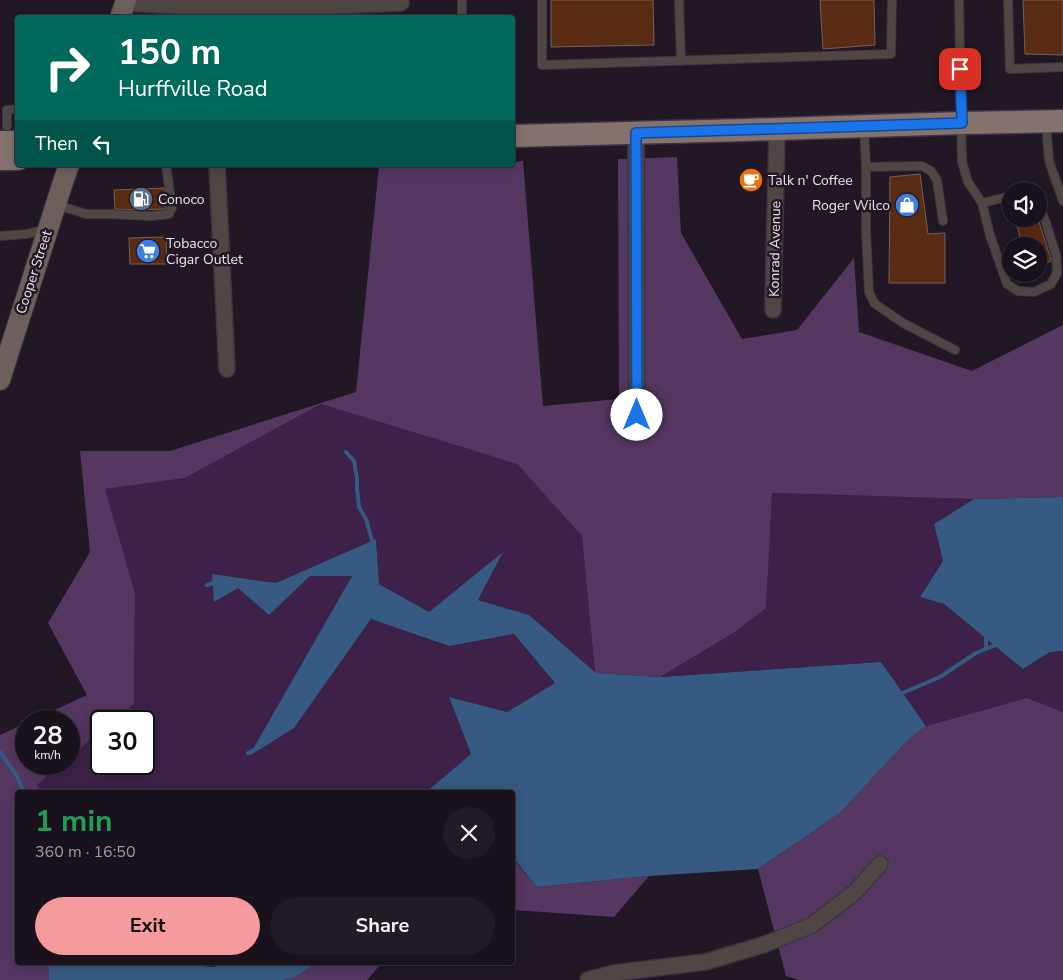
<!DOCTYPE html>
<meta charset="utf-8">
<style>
:root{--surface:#19111c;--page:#221a25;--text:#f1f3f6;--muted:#9f9da3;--line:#37313b;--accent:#f59b9d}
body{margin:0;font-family:"Nunito Sans",sans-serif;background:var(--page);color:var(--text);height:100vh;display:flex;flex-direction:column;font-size:19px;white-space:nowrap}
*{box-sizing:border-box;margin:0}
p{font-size:16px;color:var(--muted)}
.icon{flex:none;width:28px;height:28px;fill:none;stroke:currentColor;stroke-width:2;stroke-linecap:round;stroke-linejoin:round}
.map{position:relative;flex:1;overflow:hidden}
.details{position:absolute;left:15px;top:790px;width:500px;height:175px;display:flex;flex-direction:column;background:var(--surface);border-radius:5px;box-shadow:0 2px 12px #0003,0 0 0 1px var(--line)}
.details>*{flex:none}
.guide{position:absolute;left:15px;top:15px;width:500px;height:152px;border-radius:5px;box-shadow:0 2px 12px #0003,0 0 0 1px var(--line);background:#00695c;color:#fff;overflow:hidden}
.buttons{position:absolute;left:1002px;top:182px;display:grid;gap:10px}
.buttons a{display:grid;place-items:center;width:45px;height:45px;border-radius:50%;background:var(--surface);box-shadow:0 2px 12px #0003,0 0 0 1px var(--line);font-size:25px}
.speed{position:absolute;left:15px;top:710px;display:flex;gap:10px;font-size:25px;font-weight:700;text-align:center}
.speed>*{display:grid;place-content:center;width:65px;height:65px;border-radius:50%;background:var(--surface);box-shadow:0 2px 12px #0003,0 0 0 1px var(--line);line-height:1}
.speed small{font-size:12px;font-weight:400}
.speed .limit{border:2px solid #111;border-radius:8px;background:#fff;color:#111}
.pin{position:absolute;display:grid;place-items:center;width:42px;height:42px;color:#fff;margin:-21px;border-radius:10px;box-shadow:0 2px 8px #0006}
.me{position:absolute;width:55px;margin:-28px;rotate:0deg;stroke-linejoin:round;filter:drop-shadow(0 0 4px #0008)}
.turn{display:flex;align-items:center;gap:18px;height:105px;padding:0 20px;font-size:22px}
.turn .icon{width:65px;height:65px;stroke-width:2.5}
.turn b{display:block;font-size:35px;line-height:42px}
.then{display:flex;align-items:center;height:48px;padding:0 20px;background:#0003;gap:10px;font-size:19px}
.round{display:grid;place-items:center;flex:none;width:52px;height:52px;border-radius:26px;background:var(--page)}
.headline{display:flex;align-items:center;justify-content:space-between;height:85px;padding:0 20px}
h1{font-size:30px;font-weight:700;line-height:38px;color:#1e9e55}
.primary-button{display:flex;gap:10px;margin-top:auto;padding:10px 20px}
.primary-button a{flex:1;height:58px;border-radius:30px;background:var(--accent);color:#111;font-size:20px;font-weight:700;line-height:58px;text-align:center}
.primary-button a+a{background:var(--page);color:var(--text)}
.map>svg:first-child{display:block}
.green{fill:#3d2148}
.forest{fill:#553761}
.water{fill:#365a82}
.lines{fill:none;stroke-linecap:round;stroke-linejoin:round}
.stream{stroke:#365a82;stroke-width:4}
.building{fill:#5a2b13;stroke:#756157}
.service-casing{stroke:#3d3441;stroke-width:10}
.minor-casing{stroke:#3d3441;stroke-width:18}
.secondary-casing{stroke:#3d3441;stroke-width:22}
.primary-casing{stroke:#3d3441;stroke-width:25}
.service{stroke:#504745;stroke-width:8}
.minor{stroke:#504745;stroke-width:15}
.secondary{stroke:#6e5f5c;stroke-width:20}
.primary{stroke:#85726e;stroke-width:22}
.route-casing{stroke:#114b97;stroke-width:12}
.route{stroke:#1a73e8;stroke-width:9}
.labels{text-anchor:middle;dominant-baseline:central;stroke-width:5;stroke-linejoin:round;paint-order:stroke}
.poi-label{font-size:14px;fill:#eae3ed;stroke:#211725;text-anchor:start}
.street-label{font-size:14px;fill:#eae3ed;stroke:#211725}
</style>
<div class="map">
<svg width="1063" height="980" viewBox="0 0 1063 980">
<rect width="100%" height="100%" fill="#211725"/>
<path class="green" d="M 321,404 L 517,464 L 582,536 L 595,673 L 529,615 L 478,600 L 502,553 L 429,612 L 379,584 L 376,539 L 276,583 L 212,574 L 238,588 L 269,615 L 310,576 L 352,576 L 250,755 L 294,728 L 371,619 L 449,646 L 514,634 L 555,683 L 507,712 L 449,697 L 471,754 L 426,792 L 43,792 L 37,785 L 62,764 L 69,764 L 69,758 L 101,731 L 101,764 L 144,764 L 144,721 L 113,721 L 134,704 L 135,593 L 104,489 L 185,478 Z
M 772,493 L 974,499 L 934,524 L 943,561 L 920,597 L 944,604 L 1023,669 L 1050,652 L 1063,651 L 1063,712 L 1027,698 L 926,726 L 881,662 L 660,677 L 735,632 L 765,608 Z"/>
<path class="forest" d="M 677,157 L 681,233 L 742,339 L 797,330 L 854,258 L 859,332 L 972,371 L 1063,325 L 1063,497 L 974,499 L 772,493 L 766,608 L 735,632 L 660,677 L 595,673 L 582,536 L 517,464 L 321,404 L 185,478 L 105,489 L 135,593 L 134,704 L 113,721 L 101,721 L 101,731 L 69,758 L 69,721 L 31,721 L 87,695 L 48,623 L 90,552 L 80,451 L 170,451 L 356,392 L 379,166 L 512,165 L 513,162 L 523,161 L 543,406 L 619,399 L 618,159 Z
M 1027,698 L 1063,712 L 1063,980 L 799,980 L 786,976 L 758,869 L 840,813 L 909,739 L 926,726 Z
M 26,723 L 26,764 L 62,764 L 37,785 L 43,792 L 18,792 L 18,962 L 49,963 L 49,980 L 0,980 L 0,735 Z
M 512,858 L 537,887 L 649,876 L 614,917 L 513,910 Z
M 317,963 L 382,963 L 367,980 L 283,980 L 294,978 Z"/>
<path class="water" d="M 1063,497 L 1063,651 L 1050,652 L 1023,669 L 944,604 L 920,597 L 943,561 L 934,524 L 974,499 Z
M 376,539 L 379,584 L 429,612 L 503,552 L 478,600 L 529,615 L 596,673 L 660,677 L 881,662 L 926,726 L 909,739 L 840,813 L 758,869 L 649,876 L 537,887 L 513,858 L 512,792 L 426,792 L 471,754 L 449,697 L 507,712 L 555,683 L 514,634 L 449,646 L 371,619 L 294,728 L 249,756 L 352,576 L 310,576 L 269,615 L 238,588 L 214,602 L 212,574 L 276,583 Z
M 164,963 L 214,967 L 228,962 L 317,963 L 294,978 L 283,980 L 49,980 L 49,963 Z"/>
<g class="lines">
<path class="stream" d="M 346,452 L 354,461 L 357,479 L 357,489 L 359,507 L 366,519 L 373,544
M 207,585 L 216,582
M 986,649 L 986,633
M 900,694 L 940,677 L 976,653 L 998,644
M 0,752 L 17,776 L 24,792
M 248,753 L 256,749"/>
</g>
<path class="building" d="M 551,0 L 653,0 L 654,45 L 551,47 Z
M 820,0 L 874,0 L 875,45 L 823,49 Z
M 1023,0 L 1063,0 L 1063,55 L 1025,54 Z
M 920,174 L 928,234 L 945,233 L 945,283 L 889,283 L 890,177 Z
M 164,188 L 166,207 L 165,209 L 137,210 L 115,209 L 114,190 Z
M 1021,219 L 1038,219 L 1050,256 L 1051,261 L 1039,267 L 1039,246 L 1022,246 L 1016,221 Z
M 166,237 L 167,264 L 130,264 L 129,238 Z"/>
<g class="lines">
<g class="service-casing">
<path id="service" d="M 462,0 L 462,18
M 542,0 L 542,65 L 891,54 L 892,0
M 679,0 L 681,61
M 959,0 L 962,162 L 968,182 L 982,203 L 990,235 L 1007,284 L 1018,291 L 1034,292 L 1051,284 L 1057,273 L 1056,255 L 1045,220 L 1039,206
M 1008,0 L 1010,69 L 1063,67
M 1046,123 L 1049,161 L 1063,201
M 7,126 L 7,110 L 18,109
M 864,128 L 866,167 L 866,231 L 869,292 L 874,303 L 903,323 L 955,350
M 866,167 L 922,166 L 931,171 L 937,180 L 943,221
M 982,203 L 1011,196
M 57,205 L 86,214 L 111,214 L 152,216 L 169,214 L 172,208 L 166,165
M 0,236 L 27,234 L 38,231 L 45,233"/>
</g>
<g class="minor-casing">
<path id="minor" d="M 125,3 L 178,6 L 332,6 L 401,3
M 636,133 L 637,415
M 217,165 L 227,369
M 773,310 L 777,129
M 588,980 L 614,973 L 705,962 L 763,945 L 812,925 L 855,892 L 880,864"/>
</g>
<g class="secondary-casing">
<path id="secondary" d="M 120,18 L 126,0
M 0,380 L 64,179 L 69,165"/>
</g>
<g class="primary-casing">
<path id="primary" d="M 512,136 L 744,130 L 962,123 L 1063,121
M 0,142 L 18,142
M 0,159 L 18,159"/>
</g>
<use href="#service" class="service"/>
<use href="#minor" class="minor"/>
<use href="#secondary" class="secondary"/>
<use href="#primary" class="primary"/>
</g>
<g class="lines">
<g class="route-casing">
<path id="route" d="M 637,415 L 636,133 L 962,123 L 960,69"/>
</g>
<use href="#route" class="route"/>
</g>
<defs>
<g id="cafe-disc" transform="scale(1.25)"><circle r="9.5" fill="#e8710a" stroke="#211725"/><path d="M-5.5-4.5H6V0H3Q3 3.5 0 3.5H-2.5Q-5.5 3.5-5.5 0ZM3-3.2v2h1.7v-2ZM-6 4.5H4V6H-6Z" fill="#fff"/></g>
<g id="fuel-disc" transform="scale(1.25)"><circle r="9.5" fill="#5c6f8a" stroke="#211725"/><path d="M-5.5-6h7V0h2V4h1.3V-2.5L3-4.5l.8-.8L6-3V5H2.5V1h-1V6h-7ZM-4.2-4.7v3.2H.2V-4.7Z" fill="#fff"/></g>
<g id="shop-disc" transform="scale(1.25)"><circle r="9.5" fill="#3f7fe0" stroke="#211725"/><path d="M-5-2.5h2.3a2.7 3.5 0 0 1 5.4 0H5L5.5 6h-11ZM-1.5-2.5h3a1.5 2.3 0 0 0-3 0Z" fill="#fff"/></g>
<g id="supermarket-disc" transform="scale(1.25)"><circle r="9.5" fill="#3f7fe0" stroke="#211725"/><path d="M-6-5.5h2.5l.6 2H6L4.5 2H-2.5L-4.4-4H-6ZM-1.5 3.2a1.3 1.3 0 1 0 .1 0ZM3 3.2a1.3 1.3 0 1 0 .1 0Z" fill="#fff"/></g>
</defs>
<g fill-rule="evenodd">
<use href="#cafe-disc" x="751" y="180"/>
<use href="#fuel-disc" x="141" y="199"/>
<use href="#shop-disc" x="907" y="205"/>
<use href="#supermarket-disc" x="148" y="251"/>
</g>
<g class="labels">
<g class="poi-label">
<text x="768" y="180">Talk n' Coffee</text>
<text x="158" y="199">Conoco</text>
<text x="890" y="205" text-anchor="end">Roger Wilco</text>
<text x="166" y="243">Tobacco<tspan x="166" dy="16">Cigar Outlet</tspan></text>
</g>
<g class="street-label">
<text transform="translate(775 249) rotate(-89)">Konrad Avenue</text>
<text transform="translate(34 272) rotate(-72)">Cooper Street</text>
</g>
</g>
</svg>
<div class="buttons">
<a><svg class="icon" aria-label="sound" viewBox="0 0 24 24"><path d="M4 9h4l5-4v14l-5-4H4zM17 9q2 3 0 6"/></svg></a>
<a><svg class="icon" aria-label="layers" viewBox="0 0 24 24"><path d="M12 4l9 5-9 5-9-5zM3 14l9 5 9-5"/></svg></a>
</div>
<div class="speed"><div>28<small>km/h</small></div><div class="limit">30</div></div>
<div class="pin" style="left:960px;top:69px;background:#d93025"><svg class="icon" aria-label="arrive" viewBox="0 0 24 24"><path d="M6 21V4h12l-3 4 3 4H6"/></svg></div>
<svg class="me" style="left:637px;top:415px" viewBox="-20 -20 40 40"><circle r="19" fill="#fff"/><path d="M0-13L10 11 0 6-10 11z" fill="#1a73e8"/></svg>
<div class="guide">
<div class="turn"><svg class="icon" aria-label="right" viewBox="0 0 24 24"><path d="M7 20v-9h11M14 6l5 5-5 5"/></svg><div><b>150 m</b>Hurffville Road</div></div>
<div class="then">Then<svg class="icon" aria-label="left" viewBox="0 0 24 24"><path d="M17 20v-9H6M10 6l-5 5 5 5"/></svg></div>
</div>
<section class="details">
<div class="headline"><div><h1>1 min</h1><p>360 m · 16:50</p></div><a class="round"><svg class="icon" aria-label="close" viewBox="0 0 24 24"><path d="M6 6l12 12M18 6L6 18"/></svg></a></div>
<div class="primary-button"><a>Exit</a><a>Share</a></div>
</section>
</div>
